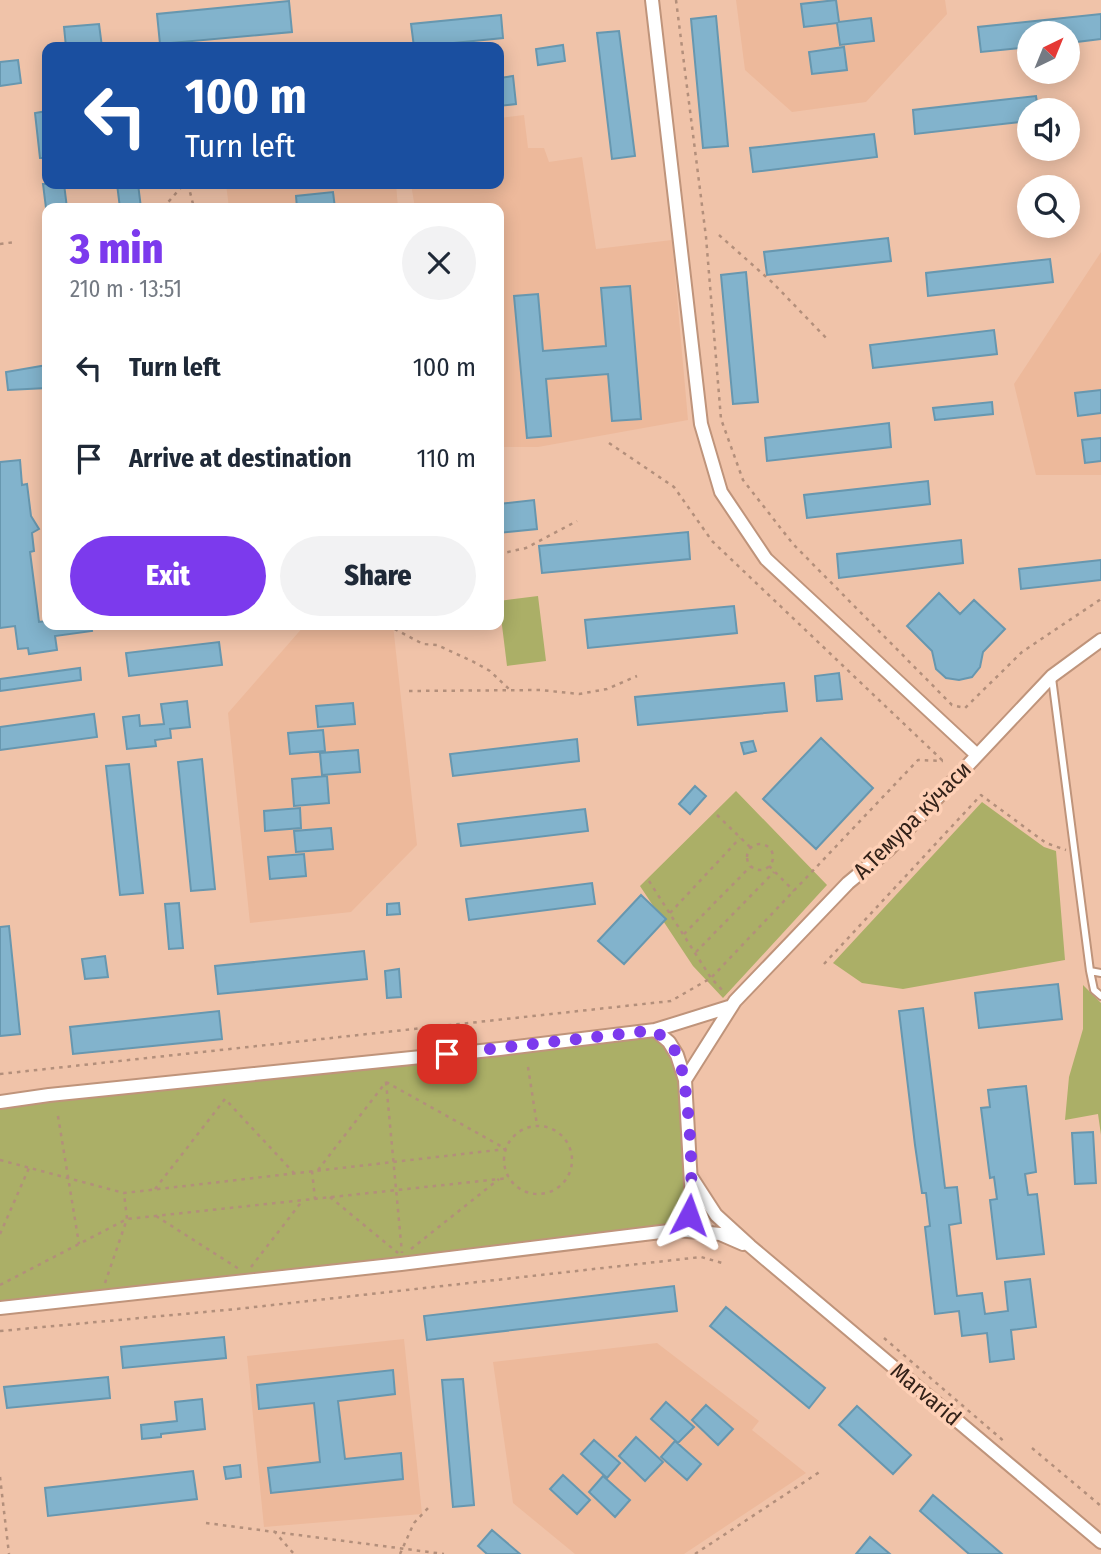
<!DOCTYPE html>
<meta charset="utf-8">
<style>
:root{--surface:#fff;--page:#f2f2f3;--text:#1f2937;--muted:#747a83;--accent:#7c3aed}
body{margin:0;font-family:"Fira Sans Condensed",sans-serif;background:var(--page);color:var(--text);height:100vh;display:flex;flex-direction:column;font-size:26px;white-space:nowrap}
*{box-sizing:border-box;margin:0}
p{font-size:23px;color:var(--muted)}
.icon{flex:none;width:38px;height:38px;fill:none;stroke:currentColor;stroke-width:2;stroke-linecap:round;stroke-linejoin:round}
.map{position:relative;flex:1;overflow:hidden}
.side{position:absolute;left:42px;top:203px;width:462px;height:427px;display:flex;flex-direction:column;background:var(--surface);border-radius:14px;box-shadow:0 4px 18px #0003}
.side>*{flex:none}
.top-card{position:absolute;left:42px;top:42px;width:462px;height:147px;border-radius:14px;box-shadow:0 4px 18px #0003;background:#1a4fa0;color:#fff;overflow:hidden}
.needle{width:46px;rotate:43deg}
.fabs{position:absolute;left:1017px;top:21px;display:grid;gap:14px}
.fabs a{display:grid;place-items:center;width:63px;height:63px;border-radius:50%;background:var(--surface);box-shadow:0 4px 18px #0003;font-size:35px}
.pin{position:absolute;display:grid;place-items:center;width:60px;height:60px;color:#fff;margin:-30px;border-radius:14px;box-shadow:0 4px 10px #0006}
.me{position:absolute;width:77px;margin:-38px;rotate:4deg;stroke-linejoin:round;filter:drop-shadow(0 0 5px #0008)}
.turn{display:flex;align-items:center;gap:24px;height:147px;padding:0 28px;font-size:32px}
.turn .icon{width:91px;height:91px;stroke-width:2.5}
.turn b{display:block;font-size:49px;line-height:60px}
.round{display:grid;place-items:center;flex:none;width:74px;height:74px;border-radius:37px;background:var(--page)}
.summary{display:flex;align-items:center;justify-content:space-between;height:119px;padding:0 28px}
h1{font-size:42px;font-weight:800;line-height:52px;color:var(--accent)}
.button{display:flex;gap:14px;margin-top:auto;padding:14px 28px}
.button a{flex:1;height:80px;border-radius:42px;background:var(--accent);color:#fff;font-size:28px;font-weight:800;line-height:80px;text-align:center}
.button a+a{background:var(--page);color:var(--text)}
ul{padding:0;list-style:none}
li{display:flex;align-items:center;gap:21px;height:91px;padding:0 28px}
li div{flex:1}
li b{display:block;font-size:26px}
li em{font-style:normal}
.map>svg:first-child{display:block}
.built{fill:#edb99b}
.green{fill:#abaf67}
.building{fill:#82b3cc;stroke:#6797af;stroke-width:2}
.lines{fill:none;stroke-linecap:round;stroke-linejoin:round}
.service-casing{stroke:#bf947b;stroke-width:10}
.minor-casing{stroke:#bf947b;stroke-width:16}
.path{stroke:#b38f7b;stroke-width:2.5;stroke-dasharray:3.5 5;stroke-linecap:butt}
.service{stroke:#fff;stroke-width:6}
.minor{stroke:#fff;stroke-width:12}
.route{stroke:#7c3aed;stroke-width:12;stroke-dasharray:0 21.6}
.labels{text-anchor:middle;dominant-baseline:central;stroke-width:7;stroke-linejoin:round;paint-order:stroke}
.street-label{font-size:23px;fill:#332219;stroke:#fed0b6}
</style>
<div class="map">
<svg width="1101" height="1554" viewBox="0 0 1101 1554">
<rect width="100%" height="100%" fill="#f0c3a9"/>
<path class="built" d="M 736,0 L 945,0 L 947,14 L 866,102 L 792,112 L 745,70 Z
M 524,115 L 528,148 L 544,148 L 549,162 L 582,157 L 596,249 L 672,240 L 688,420 L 538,447 L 499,447 L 499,208 L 415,208 L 411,184 L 499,184 L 499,118 Z
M 226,184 L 396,184 L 398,208 L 229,208 Z
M 1101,252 L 1101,475 L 1036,475 L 1014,384 Z
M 393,625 L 417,845 L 351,912 L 250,923 L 228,713 L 304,626 Z
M 404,1339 L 422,1514 L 264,1527 L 247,1356 Z
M 657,1343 L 759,1421 L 752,1430 L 806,1473 L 684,1554 L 575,1554 L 513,1503 L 493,1362 Z"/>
<path class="green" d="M 538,596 L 546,661 L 507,666 L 499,601 Z
M 736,791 L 827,885 L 723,998 L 693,966 L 640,886 Z
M 982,802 L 1044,847 L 1056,851 L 1065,960 L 903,989 L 862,983 L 833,963 Z
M 1083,985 L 1101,1003 L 1101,1135 L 1098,1114 L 1065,1120 L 1069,1077 L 1083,1029 Z
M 655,1030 L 677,1055 L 691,1177 L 685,1224 L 0,1308 L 0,1102 Z"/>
<path class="building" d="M 836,0 L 839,22 L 871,18 L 874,41 L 840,45 L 837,23 L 804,27 L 801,4 Z
M 289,1 L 292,32 L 160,44 L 157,14 Z
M 1101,14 L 1101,39 L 1068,43 L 1068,33 L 1029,33 L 1029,47 L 981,52 L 978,27 Z
M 501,15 L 503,38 L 414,47 L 411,24 Z
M 716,16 L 728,146 L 703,148 L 691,19 Z
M 99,24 L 102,47 L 66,47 L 64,27 Z
M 619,31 L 635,156 L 612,159 L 597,33 Z
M 563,45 L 565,61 L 538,65 L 536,49 Z
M 844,47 L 847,70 L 812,74 L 809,52 Z
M 18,60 L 21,83 L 0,86 L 0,62 Z
M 513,76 L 516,104 L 499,106 L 499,78 Z
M 1036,96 L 1038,110 L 1029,110 L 1029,121 L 915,134 L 913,110 Z
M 47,111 L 47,158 L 40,158 L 35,113 Z
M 874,134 L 877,157 L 753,172 L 750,148 Z
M 43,184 L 64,184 L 67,208 L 46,208 Z
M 117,184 L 138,184 L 141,208 L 120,208 Z
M 333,192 L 335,208 L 297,208 L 296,196 Z
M 888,238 L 891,261 L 767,275 L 764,252 Z
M 1050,259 L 1053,282 L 928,296 L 926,273 Z
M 746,272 L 758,402 L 733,404 L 721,275 Z
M 630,286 L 641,419 L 612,421 L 608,374 L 546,379 L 551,436 L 527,438 L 514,296 L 538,294 L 543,351 L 606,346 L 601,288 Z
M 994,330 L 997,354 L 873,368 L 870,345 Z
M 47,365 L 47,388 L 8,390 L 6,372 Z
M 1101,390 L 1101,413 L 1078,416 L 1075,393 Z
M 992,402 L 993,414 L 935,420 L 933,408 Z
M 889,423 L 891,447 L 767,461 L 765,438 Z
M 1101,438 L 1101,461 L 1085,463 L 1082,440 Z
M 20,460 L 22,485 L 27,484 L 31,516 L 39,529 L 32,533 L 34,551 L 30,552 L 39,622 L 47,621 L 47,625 L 91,625 L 92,631 L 55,636 L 57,650 L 29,654 L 28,648 L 18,649 L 15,626 L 0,628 L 0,462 Z
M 928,481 L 930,504 L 807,518 L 804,495 Z
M 534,500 L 537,529 L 499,533 L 499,504 Z
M 688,532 L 690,559 L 542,573 L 539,546 Z
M 961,540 L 963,563 L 839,578 L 837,554 Z
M 1101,560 L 1101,580 L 1021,589 L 1019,569 Z
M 939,593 L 960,614 L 974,600 L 1005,629 L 983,652 L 980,667 L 972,677 L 959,680 L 946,678 L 936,669 L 932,651 L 907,626 Z
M 734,606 L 737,633 L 588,648 L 585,620 Z
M 219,642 L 222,665 L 129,676 L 126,653 Z
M 80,668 L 81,680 L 0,691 L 0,679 Z
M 839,673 L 842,699 L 817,701 L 815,676 Z
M 784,683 L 787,711 L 638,725 L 635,697 Z
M 187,701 L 190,727 L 170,729 L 171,738 L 155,740 L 156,746 L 127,749 L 123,717 L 139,715 L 140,726 L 164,724 L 161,704 Z
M 353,703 L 355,724 L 318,727 L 316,706 Z
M 94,714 L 97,737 L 0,750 L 0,727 Z
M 323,730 L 325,751 L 290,754 L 288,733 Z
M 821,738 L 873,788 L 816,849 L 763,799 Z
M 577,739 L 579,761 L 453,776 L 450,754 Z
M 753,741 L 756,751 L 744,754 L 741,743 Z
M 358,750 L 360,772 L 322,775 L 320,753 Z
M 202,759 L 215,889 L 191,891 L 178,762 Z
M 129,764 L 143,893 L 120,895 L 106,766 Z
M 327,776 L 329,803 L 294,806 L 292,779 Z
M 695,786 L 706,796 L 690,814 L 679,804 Z
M 300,808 L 301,828 L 265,831 L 264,811 Z
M 585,809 L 588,831 L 461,846 L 458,824 Z
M 331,828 L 333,849 L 296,852 L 294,831 Z
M 304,854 L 306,876 L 270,879 L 268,857 Z
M 592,883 L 595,904 L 469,920 L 466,899 Z
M 641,895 L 666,919 L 624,964 L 598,941 Z
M 179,903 L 183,948 L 169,949 L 165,904 Z
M 399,903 L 400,914 L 387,915 L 387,904 Z
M 9,926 L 20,1034 L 0,1036 L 0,927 Z
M 364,951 L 367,979 L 218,994 L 215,966 Z
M 105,956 L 108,977 L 85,979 L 82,959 Z
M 399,969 L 401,997 L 387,998 L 385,971 Z
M 1058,984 L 1062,1019 L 979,1028 L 975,993 Z
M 923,1008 L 945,1188 L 957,1187 L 961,1223 L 949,1225 L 957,1296 L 982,1293 L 985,1314 L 1008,1311 L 1005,1282 L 1030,1279 L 1036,1327 L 1011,1330 L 1014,1359 L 990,1362 L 987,1333 L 962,1336 L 959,1311 L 935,1314 L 925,1227 L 930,1226 L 926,1193 L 922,1193 L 915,1145 L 899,1011 Z
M 219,1011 L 222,1039 L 73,1054 L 70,1027 Z
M 1026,1086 L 1036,1172 L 1025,1174 L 1028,1195 L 1037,1194 L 1044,1254 L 997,1259 L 990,1200 L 997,1199 L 994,1177 L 990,1178 L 981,1108 L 990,1107 L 988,1090 Z
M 1093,1132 L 1096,1183 L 1075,1184 L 1072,1133 Z
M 674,1286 L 677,1311 L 427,1340 L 424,1316 Z
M 726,1307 L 825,1388 L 809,1408 L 710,1326 Z
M 224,1337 L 226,1358 L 123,1368 L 121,1347 Z
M 393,1370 L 395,1394 L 338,1401 L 345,1459 L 401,1453 L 403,1479 L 271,1493 L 268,1468 L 320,1462 L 314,1403 L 259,1409 L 257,1385 Z
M 108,1377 L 110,1398 L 7,1408 L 4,1387 Z
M 463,1379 L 474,1505 L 453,1507 L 442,1380 Z
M 202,1399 L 205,1429 L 161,1434 L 161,1437 L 142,1439 L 141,1425 L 177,1421 L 175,1402 Z
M 666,1402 L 694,1427 L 678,1443 L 651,1419 Z
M 706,1405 L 733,1429 L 718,1445 L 692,1420 Z
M 857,1406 L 911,1455 L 893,1474 L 839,1425 Z
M 636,1437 L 663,1462 L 645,1481 L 619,1456 Z
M 594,1440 L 620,1463 L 607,1478 L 581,1454 Z
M 675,1441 L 701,1464 L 687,1480 L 661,1457 Z
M 240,1465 L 241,1477 L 226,1479 L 224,1467 Z
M 193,1471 L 197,1499 L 48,1516 L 45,1488 Z
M 563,1475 L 590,1500 L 577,1514 L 550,1489 Z
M 603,1476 L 630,1500 L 615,1517 L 589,1492 Z
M 933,1495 L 1002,1554 L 969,1554 L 920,1511 Z
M 492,1530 L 520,1554 L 487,1554 L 478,1546 Z
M 870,1537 L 890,1554 L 856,1554 Z"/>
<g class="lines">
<g class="service-casing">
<path id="service" d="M 1052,678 L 1090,971 L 1094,990 L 1101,996
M 1090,971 L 1101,973"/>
</g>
<g class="minor-casing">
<path id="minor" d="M 652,0 L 701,424 L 721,492 L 766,559 L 977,755
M 655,1030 L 729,1007
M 685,1080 L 735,1001 L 848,883 L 889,849 L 1052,676 L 1101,640
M 0,1102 L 49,1095 L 500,1049 L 655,1030 L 669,1042 L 677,1055 L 685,1080 L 692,1201 L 685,1224 L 677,1230 L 401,1264 L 0,1308
M 692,1178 L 716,1215 L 750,1246 L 1101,1542
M 677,1230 L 720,1234 L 743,1244"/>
</g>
<path class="path" d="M 676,0 L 706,237 L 721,419 L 743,480 L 793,544 L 952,705 L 965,708 L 1022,652 L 1101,599
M 188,184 L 194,208
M 163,208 L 184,184
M 719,235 L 773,283 L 829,341
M 0,244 L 15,242
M 609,443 L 674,487 L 712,541 L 943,761
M 499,554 L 526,548 L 577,521
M 387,625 L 423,644 L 437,645 L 472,661 L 490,671 L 510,690
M 409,691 L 540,690 L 579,694 L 607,689 L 637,676
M 717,815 L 750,847
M747 857a13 13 0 1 1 26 0a13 13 0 1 1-26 0Z
M 769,866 L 794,891
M 649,881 L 711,978 L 723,991
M 670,913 L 740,838
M 684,934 L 750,867
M 696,952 L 774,872
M 824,964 L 981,795 L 1046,843 L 1066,850
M 528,1067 L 537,1125
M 0,1074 L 671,1001 L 711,978 L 918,760 L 943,761
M 386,1082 L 402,1253
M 386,1082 L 506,1149
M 58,1116 L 79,1244
M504 1160a34 34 0 1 1 68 0a34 34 0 1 1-68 0Z
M 0,1160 L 124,1193 L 506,1149
M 318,1170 L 386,1082
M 312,1171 L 315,1199
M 155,1189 L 225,1099 L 294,1173
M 330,1197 L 398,1253
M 156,1216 L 239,1269
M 0,1234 L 29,1168
M 411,1249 L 499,1179
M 251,1267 L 303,1200
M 105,1283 L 127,1219 L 124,1193
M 0,1285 L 127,1219 L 509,1178
M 0,1331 L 237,1309 L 701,1257 L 726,1264
M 884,1338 L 1006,1443
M 1032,1448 L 1101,1506
M 0,1477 L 9,1554
M 206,1523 L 444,1554
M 274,1531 L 294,1554
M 400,1554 L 414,1523 L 428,1508
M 695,1554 L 821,1471"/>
<use href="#service" class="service"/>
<use href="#minor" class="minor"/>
</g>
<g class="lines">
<path class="route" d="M 447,1054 L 655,1030 C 663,1038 672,1045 677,1054 C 689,1079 695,1188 689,1215"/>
</g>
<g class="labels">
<g class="street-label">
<text transform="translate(912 820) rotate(-45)">А.Темура кўчаси</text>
<text transform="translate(926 1394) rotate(40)">Marvarid</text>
</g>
</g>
</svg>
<div class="fabs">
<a><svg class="needle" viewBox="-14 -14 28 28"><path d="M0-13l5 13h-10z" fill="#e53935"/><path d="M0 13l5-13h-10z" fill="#747a83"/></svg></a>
<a><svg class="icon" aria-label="sound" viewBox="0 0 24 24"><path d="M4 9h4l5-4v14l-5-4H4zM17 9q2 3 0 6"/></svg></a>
<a><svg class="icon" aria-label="search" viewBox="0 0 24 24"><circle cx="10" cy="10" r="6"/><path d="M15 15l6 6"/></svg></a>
</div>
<div class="pin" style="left:447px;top:1054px;background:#d93025"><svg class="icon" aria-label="arrive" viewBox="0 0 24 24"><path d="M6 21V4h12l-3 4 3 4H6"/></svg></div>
<svg class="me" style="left:689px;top:1215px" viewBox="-20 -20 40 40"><path d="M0-17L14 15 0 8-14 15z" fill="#7c3aed" stroke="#fff" stroke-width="4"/></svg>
<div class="top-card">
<div class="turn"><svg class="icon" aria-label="left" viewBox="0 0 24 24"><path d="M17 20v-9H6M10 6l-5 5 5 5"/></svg><div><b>100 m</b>Turn left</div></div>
</div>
<section class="side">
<div class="summary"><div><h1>3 min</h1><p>210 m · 13:51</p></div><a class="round"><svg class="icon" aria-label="close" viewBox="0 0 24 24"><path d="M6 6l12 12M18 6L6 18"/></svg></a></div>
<ul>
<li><svg class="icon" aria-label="left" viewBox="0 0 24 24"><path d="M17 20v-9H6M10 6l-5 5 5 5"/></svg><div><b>Turn left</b></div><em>100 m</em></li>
<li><svg class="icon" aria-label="arrive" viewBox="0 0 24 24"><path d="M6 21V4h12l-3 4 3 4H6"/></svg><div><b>Arrive at destination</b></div><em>110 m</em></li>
</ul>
<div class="button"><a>Exit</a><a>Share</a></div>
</section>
</div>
